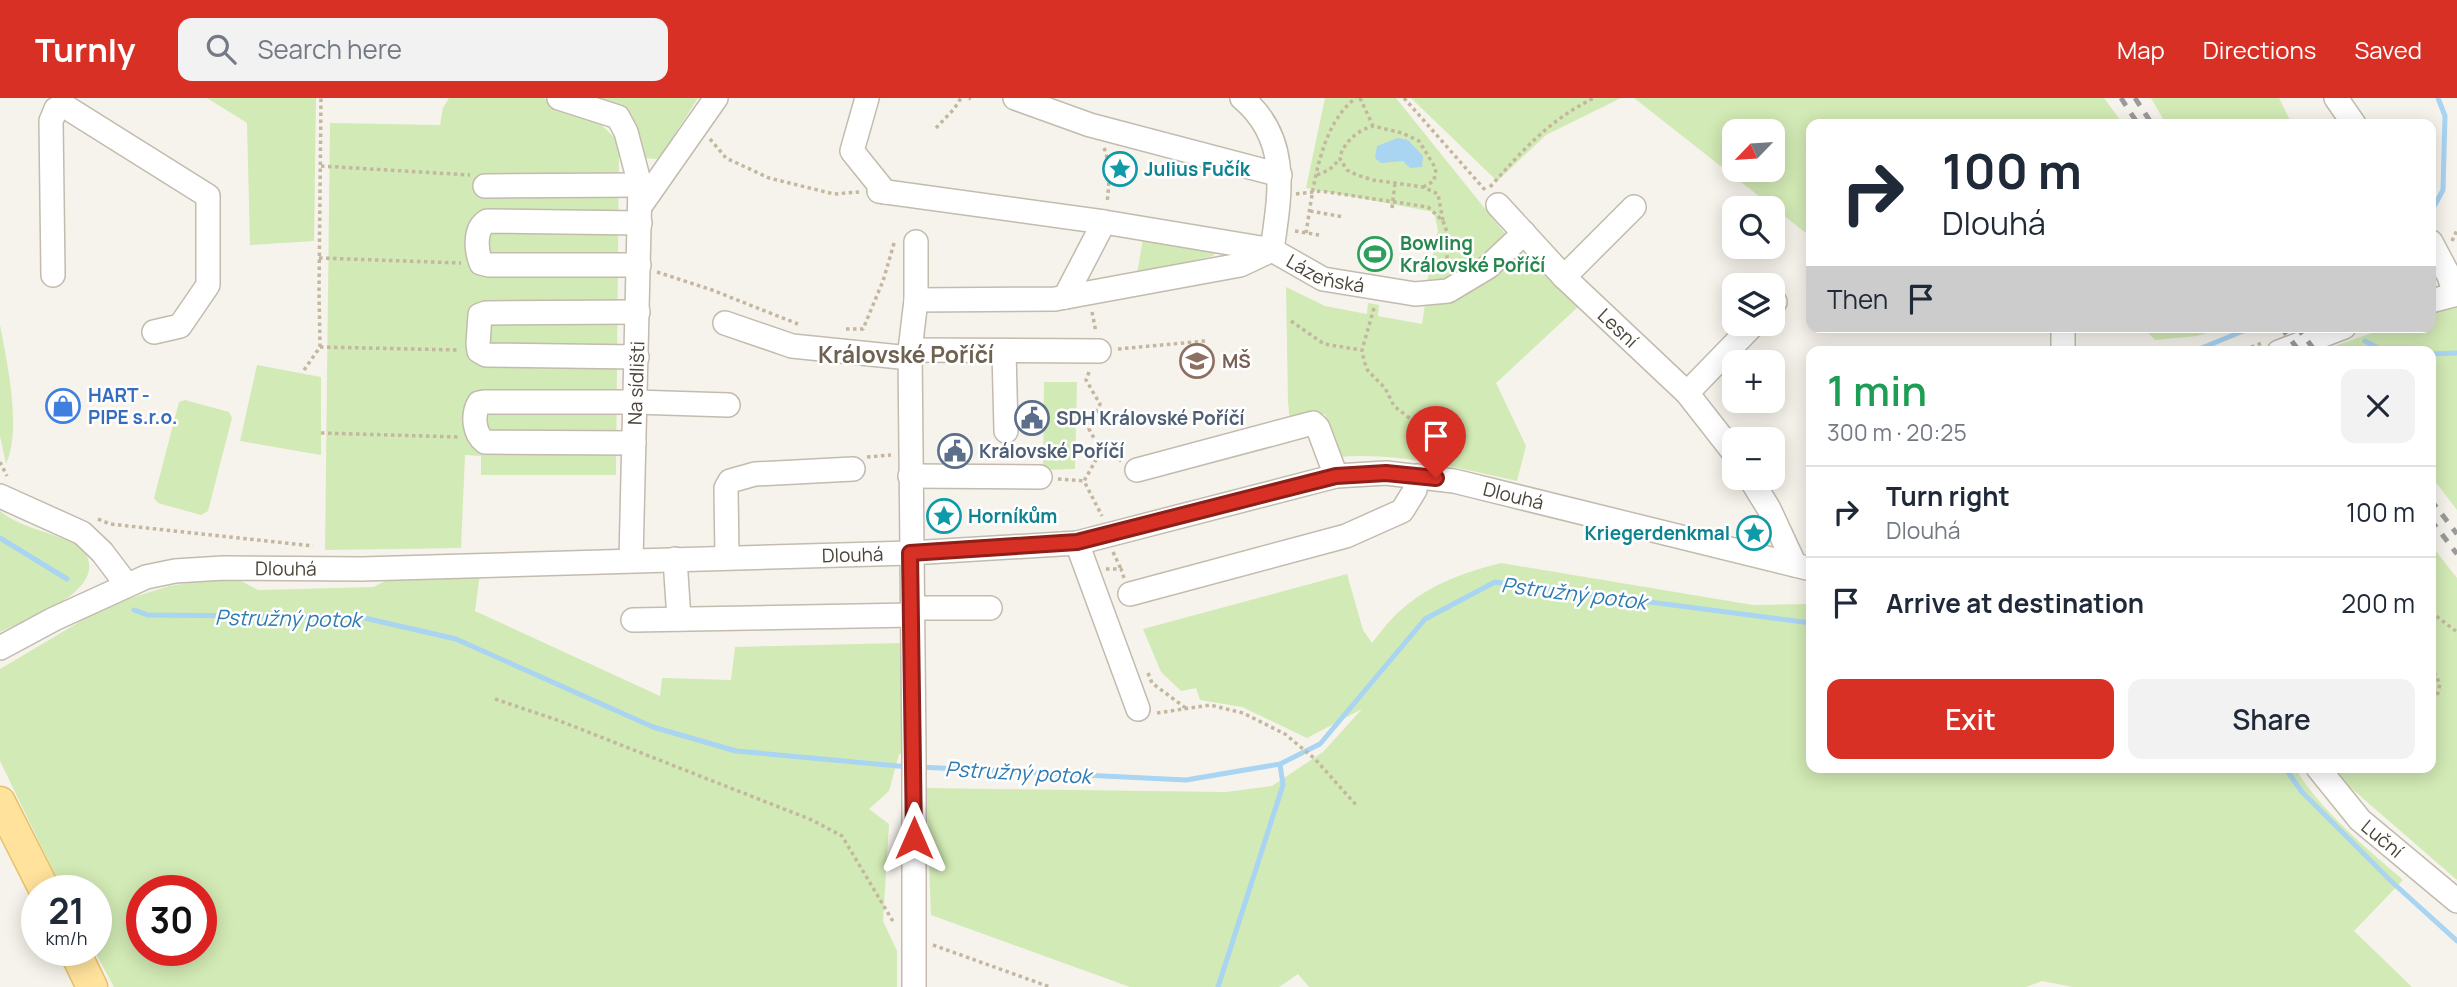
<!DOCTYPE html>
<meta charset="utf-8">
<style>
:root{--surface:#fff;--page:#f2f2f3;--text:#1f2937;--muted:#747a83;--line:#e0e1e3;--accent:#d93025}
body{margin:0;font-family:Manrope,sans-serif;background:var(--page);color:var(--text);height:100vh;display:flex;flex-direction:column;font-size:26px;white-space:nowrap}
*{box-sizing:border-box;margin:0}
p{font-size:23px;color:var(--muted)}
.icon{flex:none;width:38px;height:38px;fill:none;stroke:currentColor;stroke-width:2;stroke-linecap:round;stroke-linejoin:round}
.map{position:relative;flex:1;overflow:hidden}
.drawer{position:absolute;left:1806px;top:248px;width:630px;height:427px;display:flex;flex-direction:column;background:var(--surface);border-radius:14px;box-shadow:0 4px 18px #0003}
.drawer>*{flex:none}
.hud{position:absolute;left:1806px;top:21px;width:630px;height:214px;border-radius:14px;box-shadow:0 4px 18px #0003;background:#fff;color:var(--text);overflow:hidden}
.needle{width:46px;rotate:245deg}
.fabs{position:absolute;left:1722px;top:21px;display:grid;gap:14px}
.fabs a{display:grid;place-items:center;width:63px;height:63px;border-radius:14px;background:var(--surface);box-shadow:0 4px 18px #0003;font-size:35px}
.speed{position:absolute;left:21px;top:777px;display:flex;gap:14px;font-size:35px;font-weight:700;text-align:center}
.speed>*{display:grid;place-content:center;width:91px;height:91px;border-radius:50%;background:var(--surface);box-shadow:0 4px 18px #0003;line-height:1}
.speed small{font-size:18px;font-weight:400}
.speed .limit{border:10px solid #d22;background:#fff;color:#111}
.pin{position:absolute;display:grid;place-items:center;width:60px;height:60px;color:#fff;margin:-72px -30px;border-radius:50% 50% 50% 0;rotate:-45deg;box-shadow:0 0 7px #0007}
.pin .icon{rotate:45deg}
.me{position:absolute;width:77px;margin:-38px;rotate:0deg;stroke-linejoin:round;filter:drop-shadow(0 0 5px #0008)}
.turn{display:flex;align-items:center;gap:24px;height:147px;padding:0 21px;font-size:32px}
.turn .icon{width:91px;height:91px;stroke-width:2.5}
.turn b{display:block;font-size:49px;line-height:60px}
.then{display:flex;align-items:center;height:66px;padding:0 21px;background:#0003;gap:14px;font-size:26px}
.round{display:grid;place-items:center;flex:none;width:74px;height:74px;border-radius:14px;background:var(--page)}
.head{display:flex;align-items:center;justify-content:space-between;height:119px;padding:0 21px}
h1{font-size:42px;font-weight:600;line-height:52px;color:#1e9e55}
.cta{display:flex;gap:14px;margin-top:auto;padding:14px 21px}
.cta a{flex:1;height:80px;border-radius:14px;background:var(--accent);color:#fff;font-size:28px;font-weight:600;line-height:80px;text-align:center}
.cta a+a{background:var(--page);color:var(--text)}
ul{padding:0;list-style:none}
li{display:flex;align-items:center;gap:21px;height:91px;padding:0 21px;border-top:2px solid var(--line)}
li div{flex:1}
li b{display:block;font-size:26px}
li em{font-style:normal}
header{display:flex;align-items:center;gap:42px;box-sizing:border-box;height:98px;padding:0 35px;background:var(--accent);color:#fff}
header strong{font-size:33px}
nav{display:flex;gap:38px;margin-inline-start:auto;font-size:24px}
.search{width:490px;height:63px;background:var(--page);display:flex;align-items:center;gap:18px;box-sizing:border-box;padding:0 24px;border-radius:14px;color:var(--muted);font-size:26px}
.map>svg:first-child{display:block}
.green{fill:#d2eab5;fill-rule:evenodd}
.water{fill:#a9d4f2}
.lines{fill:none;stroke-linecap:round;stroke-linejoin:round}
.stream{stroke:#a9d4f2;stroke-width:5}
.minor-casing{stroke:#c2bbae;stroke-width:26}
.major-casing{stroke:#e6c16a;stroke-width:33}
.path{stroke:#c4b79f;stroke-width:3.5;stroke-dasharray:3.5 3.5;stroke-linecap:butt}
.minor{stroke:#fff;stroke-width:23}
.major{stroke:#ffe39c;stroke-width:30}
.rail{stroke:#9a9a9a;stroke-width:5;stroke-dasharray:9 9;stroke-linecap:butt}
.route-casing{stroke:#8d1f18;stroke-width:18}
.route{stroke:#d93025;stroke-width:12}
.labels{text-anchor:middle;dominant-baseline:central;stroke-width:5;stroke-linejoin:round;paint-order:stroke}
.culture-label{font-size:19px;font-weight:bold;fill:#0d838f;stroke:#fff;text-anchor:start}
.leisure-label{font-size:19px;font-weight:bold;fill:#27864d;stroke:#fff;text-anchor:start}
.street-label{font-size:19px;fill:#4b4439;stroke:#fff}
.education-label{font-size:19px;font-weight:bold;fill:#785e54;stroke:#fff;text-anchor:start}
.shop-label{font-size:19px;font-weight:bold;fill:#366cbe;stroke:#fff;text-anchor:start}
.service-label{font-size:19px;font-weight:bold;fill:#4e5e75;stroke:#fff;text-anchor:start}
.water-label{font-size:21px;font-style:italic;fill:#2e7ab2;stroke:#fff}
.quarter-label{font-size:23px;font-weight:bold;fill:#6e6250;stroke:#fff}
</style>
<header>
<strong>Turnly</strong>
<div class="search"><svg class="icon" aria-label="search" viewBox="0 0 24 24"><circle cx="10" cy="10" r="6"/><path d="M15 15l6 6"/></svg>Search here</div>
<nav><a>Map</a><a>Directions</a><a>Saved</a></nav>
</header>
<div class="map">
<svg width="2457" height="889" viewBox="0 0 2457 889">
<rect width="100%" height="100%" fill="#f6f3ec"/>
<path class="green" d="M 207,0 L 316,0 L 314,143 L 250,147 L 247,25 Z
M 449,0 L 543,0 L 594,20 L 615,40 L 619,49 L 616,377 L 481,377 L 481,358 L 465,357 L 461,450 L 325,452 L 330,25 L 440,27 L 443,10 Z
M 589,0 L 698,0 L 659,61 L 639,60 Z
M 1325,0 L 1396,0 L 1507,138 L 1457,182 L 1426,189 L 1438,132 L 1434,114 L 1306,90 Z
M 1411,0 L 1621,0 L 1546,37 L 1497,83 Z
M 1634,0 L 2104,0 L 2123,26 L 1811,26 L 1811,139 ZM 1734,33 L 1773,33 L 1773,72 L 1734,72 Z
M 2151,0 L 2279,0 L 2292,26 L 2166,26 Z
M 1143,141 L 1216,153 L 1213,158 L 1137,176 Z
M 1520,153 L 1579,208 L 1496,285 L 1526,348 L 1517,383 C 1458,370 1398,354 1337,359 L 1325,316 L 1290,324 L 1288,304 L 1286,189 L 1325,208 L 1367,216 L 1368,205 L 1379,207 L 1378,218 L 1422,226 L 1425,206 Z
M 2457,206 L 2457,412 L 2431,378 L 2431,254 L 2323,252 L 2389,229 L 2431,229 L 2431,215 Z
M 0,227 C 7,264 22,331 6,366 L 0,338 Z
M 2143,229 L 2227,229 L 2197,238 L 2155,242 Z
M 257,267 L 321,279 L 321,357 L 240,343 Z
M 1044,284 L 1077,284 L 1075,371 L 1043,372 Z
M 185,302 L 229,314 L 232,320 L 208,413 L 201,417 L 158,405 L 154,400 L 179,304 Z
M 0,413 C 22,431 54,434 79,448 C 85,452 86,454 88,461 C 100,496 25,522 0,534 Z
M 2431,447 L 2457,480 L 2457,782 L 2351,690 L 2334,670 L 2431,670 Z
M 1501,465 L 1753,507 L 1811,506 L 1811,670 L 2295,670 C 2322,714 2364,748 2403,782 L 2354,833 L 2412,889 L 2073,889 L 2042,883 L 2026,889 L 1309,889 L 1298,876 L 1279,889 L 1130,889 L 931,817 L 926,690 L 1226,694 L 1272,688 L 1323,654 L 1362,611 L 1307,640 L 1242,609 L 1200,602 L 1196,590 L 1181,593 L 1161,574 L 1143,531 L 1347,476 L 1363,532 L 1372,545 C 1381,534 1390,521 1401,512 C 1430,486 1465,474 1501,465 Z
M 399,475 L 480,475 L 475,513 L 660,598 L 662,580 L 731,582 L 735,549 L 902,545 L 904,656 L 899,656 L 889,693 L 869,711 L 889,726 L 883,823 L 897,853 L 897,889 L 114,889 L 94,852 L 96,852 L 96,793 L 63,793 L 0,663 L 0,571 L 86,520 L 131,500 L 169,488 L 232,478 L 258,492 L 374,489 ZM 142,793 L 201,793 L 201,852 L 142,852 Z"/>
<path class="water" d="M 1398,40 L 1408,42 L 1423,58 L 1422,69 L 1410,70 L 1403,63 L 1381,65 L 1375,60 L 1377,48 Z"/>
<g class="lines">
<path class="stream" d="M 2431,114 L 2443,92 L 2445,18 L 2438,0
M 2365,243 L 2385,254
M 2192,254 L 2253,229
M 2431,256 L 2457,255
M 0,440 L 67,481
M 134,512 L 148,517 L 360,519 L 456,541 L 653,629 L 736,653 L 909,669
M 919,669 L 1186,682 L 1280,666 L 1320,646 L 1425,521 L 1495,484 L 1811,525
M 2285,670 L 2302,694 L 2392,784 L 2457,843
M 1218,889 L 1283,687 L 1280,666"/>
<g class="minor-casing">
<g id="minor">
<path d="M 559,0 L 618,19 L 626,34 L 640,87 L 631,462"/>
<path d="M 867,0 L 852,53 L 885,94"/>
<path d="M 1015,0 L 1090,27 L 1280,77"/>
<path d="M 1242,0 C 1291,41 1280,96 1272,152"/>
<path d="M 2336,0 L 2354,26"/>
<path d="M 485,88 L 640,87"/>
<path id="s1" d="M 879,93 L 1104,124 L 1272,152 L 1323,181 L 1415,196 L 1448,193 L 1488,169 L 1524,135"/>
<path d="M 641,107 L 716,0"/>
<path id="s2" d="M 1498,107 L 1564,179 L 1687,295 L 1734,355"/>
<path d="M 2431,144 L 2449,178 L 2455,196"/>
<path d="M 639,167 L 489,167 L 481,165 C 476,152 474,131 487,123 L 640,125"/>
<path d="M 53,177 L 51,23 L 56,11 L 66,9 L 208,98 L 208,187 L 180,228 L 154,234"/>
<path d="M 1564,179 L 1634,109"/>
<path d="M 1065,199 L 1104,124"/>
<path d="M 916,202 L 1055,201 L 1240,167 L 1272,152"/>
<path d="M 2431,203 L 2457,196"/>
<path d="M 1773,206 L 1775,204"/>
<path d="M 725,225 L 792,248 L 910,260"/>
<path d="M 910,252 L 1099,253"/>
<path d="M 1004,253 L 1006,333"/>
<path d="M 2063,254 L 2063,229"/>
<path d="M 2279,254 L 2344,229"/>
<path d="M 637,259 L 486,257 L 479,253 L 478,246 L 480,217 L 486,215 L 638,214"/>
<path d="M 1687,295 L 1754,226"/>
<path d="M 634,345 L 485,344 C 474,336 472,317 479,305 L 484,304 L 635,304 L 728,307"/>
<path d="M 1137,372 L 1313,325 L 1318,330 L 1336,378"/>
<path d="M 910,378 L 1040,379"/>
<path d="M 1750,380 L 1769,411 L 1795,467"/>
<path d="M 0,398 L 82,435 L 102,454 L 127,487"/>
<path d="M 1077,445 L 1138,611"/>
<path d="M 727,459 L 726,390 L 730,383 L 755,376 L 853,371"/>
<path d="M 675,461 L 679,521"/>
<path d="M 1130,496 L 1346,438 L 1402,413 L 1415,392 L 1417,378"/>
<path d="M 912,510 L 990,510"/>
<path d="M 633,522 L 912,517"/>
<path id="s3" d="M 0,550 L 54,521 L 146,479 L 175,473 L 223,470 L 362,471 L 910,455 L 1077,445 L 1336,378 L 1386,375 L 1454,383 L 1811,471"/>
<path id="s4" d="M 2318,670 L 2360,722 L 2457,803"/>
<path d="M 914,889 L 914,656 L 910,252 L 916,202 L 916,144"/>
</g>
</g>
<g class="major-casing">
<path id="major" d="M 0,704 L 45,793
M 74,852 L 92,889"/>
</g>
<path class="path" d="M 969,0 L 971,1
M 1360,0 L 1373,28
M 1404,0 L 1485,92
M 936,30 L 954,11 L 961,0
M 710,41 L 726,60 L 769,80 L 834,96 L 859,94
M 1104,50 C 1111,67 1109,87 1107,105
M 321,68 L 470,77
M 1317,77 L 1329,72 L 1340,61
M 1423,89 L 1434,83 L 1436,71 L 1419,43 L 1402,35 L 1373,28 L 1362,32 L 1351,40 L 1342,52 L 1340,61 L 1347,72 L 1357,77 L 1373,82 L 1423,89 L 1438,96 L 1443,123
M 1490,89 C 1523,52 1549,22 1594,0
M 1296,96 L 1321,93 L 1428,109 L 1443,123 L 1448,137 L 1447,160 L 1444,173
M 1392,110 L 1395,85
M 1310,113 L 1344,119
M 1295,133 L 1319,137
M 1306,135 C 1313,92 1319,27 1356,0
M 2452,143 L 2457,132
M 319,160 L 461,165
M 657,174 L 712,192 L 798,226
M 1374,210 L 1362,252 L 1364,263 L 1368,273 L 1385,290 L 1394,308 L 1422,330 L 1434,343 L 1437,361
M 1092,214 L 1096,234
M 1291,223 L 1324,246 L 1361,252
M 846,231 L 863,231 L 883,183 L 895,142
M 320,249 L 458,252
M 1118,251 L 1205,243
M 2238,254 L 2262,245
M 304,272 L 320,249 L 319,193 L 321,0
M 1089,274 L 1086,282 L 1100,306 L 1089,331 L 1101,353 L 1084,383 L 1102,418
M 321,335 L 459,339
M 1101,353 L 1121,363
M 867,359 L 891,357
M 0,364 L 7,378
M 1058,381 L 1084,383
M 98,421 L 110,426 L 313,448
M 1113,454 L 1121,471
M 1106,471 L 1121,471 L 1124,480
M 2431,514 L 2457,534
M 2431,568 L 2440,586 L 2437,598 L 2431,592
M 1148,575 L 1152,585 L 1187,611
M 495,601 L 560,623 L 812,722 L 842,738 L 894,825
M 1157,615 L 1210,607 L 1243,615 L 1285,636 L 1315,661 L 1357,708
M 933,847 L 1050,889"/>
<use href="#minor" class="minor"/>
<use href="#major" class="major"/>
<path class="rail" d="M 2121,0 L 2138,26
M 2135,0 L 2152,26
M 2281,229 L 2300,254
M 2297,229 L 2316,254
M 2431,402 L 2457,436
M 2431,422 L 2457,456"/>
</g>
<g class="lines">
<g class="route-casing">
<path id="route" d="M 914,740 L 910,455 L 1077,444 L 1336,378 L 1386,375 L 1436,380"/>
</g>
<use href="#route" class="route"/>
</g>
<defs>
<g id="sight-ring" transform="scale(1.75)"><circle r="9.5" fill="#fff" stroke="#0f9aa8" stroke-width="1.5"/><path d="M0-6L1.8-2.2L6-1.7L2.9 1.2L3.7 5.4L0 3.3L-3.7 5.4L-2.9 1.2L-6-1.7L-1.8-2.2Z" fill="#0f9aa8"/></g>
<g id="stadium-ring" transform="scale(1.75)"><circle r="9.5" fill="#fff" stroke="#2e9e5b" stroke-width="1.5"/><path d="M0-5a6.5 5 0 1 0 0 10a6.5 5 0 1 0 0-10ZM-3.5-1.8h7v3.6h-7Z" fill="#2e9e5b"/></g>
<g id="school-ring" transform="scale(1.75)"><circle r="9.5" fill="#fff" stroke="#8d6e63" stroke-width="1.5"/><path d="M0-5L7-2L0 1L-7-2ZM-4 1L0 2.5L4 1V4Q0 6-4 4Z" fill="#8d6e63"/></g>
<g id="shop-ring" transform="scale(1.75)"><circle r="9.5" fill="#fff" stroke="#3f7fe0" stroke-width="1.5"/><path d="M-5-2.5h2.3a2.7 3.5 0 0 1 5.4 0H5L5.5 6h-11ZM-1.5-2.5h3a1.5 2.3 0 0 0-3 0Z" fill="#3f7fe0"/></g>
<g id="civic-ring" transform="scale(1.75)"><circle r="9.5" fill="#fff" stroke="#5c6f8a" stroke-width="1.5"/><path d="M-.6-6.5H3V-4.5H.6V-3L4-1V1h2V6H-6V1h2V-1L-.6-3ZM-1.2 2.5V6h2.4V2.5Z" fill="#5c6f8a"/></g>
</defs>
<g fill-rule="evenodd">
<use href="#sight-ring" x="1120" y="71"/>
<use href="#stadium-ring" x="1375" y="156"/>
<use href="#school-ring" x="1197" y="263"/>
<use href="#shop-ring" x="63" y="308"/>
<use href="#civic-ring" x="1032" y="320"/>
<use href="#civic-ring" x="955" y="353"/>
<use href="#sight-ring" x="944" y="418"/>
<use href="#sight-ring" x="1754" y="435"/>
</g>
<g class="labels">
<g class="culture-label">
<text x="1144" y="71">Julius Fučík</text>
<text x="968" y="418">Horníkům</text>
<text x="1730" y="435" text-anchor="end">Kriegerdenkmal</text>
</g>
<g class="leisure-label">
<text x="1400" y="145">Bowling<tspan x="1400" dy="22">Královské Poříčí</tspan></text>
</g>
<g class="street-label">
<text stroke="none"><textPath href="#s1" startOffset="457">Lázeňská</textPath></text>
<text stroke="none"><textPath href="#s2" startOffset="172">Lesní</textPath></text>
<text transform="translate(636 285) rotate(-88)">Na sídlišti</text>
<text stroke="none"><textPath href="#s3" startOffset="1542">Dlouhá</textPath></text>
<text stroke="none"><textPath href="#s3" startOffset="870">Dlouhá</textPath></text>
<text stroke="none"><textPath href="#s3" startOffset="303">Dlouhá</textPath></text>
<text stroke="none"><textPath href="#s4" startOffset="96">Luční</textPath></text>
</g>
<g class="education-label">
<text x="1222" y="263">MŠ</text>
</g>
<g class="shop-label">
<text x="88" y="297">HART -<tspan x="88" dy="22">PIPE s.r.o.</tspan></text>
</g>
<g class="service-label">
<text x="1056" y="320">SDH Královské Poříčí</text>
<text x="979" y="353">Královské Poříčí</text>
</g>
<g class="water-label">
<text transform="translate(1574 495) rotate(7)">Pstružný potok</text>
<text transform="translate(288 520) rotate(1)">Pstružný potok</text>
<text transform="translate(1018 674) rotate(3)">Pstružný potok</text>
</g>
<g class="quarter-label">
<text x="906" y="256">Královské Poříčí</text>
</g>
</g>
</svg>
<div class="fabs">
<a><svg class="needle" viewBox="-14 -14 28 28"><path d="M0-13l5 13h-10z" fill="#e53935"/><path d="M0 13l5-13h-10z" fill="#747a83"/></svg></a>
<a><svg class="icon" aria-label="search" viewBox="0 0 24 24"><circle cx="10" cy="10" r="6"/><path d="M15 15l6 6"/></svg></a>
<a><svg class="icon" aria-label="layers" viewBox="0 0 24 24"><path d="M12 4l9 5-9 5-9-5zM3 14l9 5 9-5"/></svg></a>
<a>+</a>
<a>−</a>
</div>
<div class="speed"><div>21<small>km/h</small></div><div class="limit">30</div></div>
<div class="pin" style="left:1436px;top:380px;background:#d93025"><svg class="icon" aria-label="arrive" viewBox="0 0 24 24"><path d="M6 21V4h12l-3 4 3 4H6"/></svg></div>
<svg class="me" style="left:914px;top:740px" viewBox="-20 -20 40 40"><path d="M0-17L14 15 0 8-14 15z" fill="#d93025" stroke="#fff" stroke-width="4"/></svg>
<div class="hud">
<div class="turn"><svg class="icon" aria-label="right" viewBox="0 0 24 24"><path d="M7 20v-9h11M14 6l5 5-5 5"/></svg><div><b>100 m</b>Dlouhá</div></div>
<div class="then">Then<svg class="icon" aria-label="arrive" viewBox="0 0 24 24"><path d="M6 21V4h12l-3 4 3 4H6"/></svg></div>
</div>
<section class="drawer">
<div class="head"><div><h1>1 min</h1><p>300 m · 20:25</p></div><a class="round"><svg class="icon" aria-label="close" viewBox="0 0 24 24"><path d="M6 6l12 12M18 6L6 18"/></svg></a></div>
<ul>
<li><svg class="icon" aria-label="right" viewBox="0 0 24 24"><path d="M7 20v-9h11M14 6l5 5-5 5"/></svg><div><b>Turn right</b><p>Dlouhá</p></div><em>100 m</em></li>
<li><svg class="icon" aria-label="arrive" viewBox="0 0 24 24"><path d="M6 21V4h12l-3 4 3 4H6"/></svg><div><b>Arrive at destination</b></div><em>200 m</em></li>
</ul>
<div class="cta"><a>Exit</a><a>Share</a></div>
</section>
</div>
